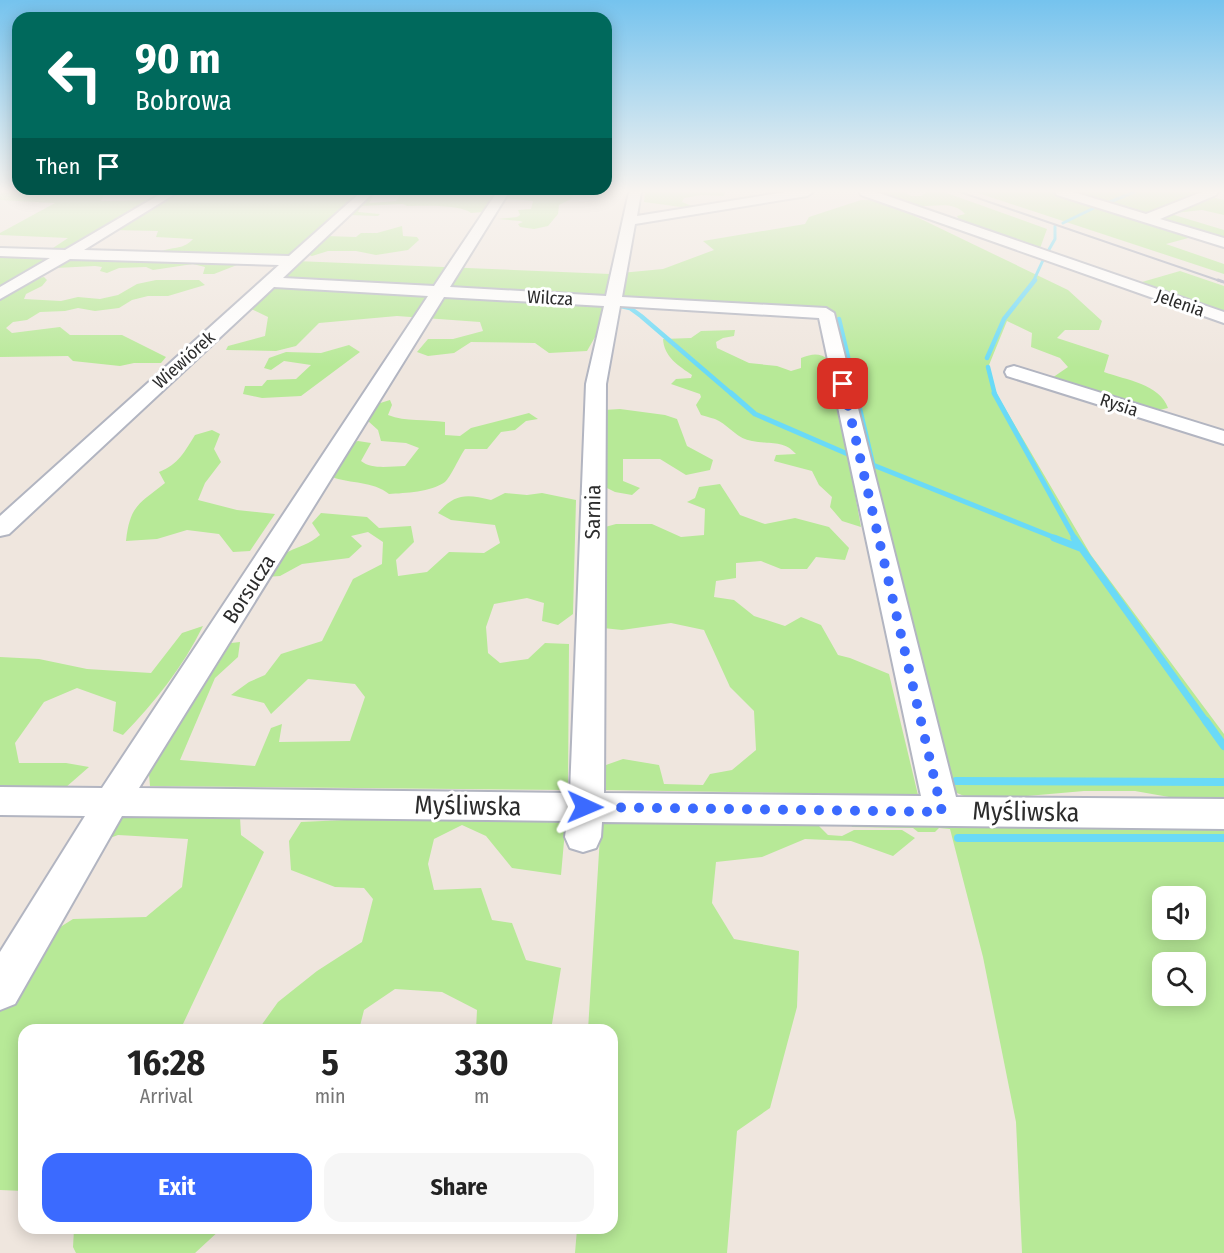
<!DOCTYPE html>
<meta charset="utf-8">
<style>
:root{--surface:#fff;--page:#f6f6f6;--text:#222;--muted:#767676;--accent:#3b6aff}
body{margin:0;font-family:"Fira Sans Condensed",sans-serif;background:var(--page);color:var(--text);height:100vh;display:flex;flex-direction:column;font-size:22px;white-space:nowrap}
*{box-sizing:border-box;margin:0}
p{font-size:20px;color:var(--muted)}
.icon{flex:none;width:33px;height:33px;fill:none;stroke:currentColor;stroke-width:2;stroke-linecap:round;stroke-linejoin:round}
.map{position:relative;flex:1;overflow:hidden}
.panel{position:absolute;left:18px;top:1024px;width:600px;height:210px;display:flex;flex-direction:column;background:var(--surface);border-radius:18px;box-shadow:0 3px 15px #0003}
.panel>*{flex:none}
.banner{position:absolute;left:12px;top:12px;width:600px;height:183px;border-radius:18px;box-shadow:0 3px 15px #0003;background:#00695c;color:#fff;overflow:hidden}
.controls{position:absolute;left:1152px;top:886px;display:grid;gap:12px}
.controls a{display:grid;place-items:center;width:54px;height:54px;border-radius:12px;background:var(--surface);box-shadow:0 3px 15px #0003;font-size:30px}
.pin{position:absolute;display:grid;place-items:center;width:51px;height:51px;color:#fff;margin:-26px;border-radius:12px;box-shadow:0 3px 9px #0006}
.me{position:absolute;width:66px;margin:-33px;rotate:91deg;stroke-linejoin:round;filter:drop-shadow(0 0 4px #0008)}
.turn{display:flex;align-items:center;gap:21px;height:126px;padding:0 24px;font-size:27px}
.turn .icon{width:78px;height:78px;stroke-width:2.5}
.turn b{display:block;font-size:42px;line-height:51px}
.then{display:flex;align-items:center;height:57px;padding:0 24px;background:#0003;gap:12px;font-size:22px}
.eta{display:flex;justify-content:space-evenly;align-items:center;height:102px;text-align:center}
.eta b{font-size:36px;font-weight:700;line-height:42px}
.primary-button{display:flex;gap:12px;margin-top:auto;padding:12px 24px}
.primary-button a{flex:1;height:69px;border-radius:18px;background:var(--accent);color:#fff;font-size:24px;font-weight:700;line-height:69px;text-align:center}
.primary-button a+a{background:var(--page);color:var(--text)}
.map>svg:first-child{display:block}
.green{fill:#b7e997;fill-rule:evenodd}
.lines{fill:none;stroke-linecap:round;stroke-linejoin:round}
.stream-far4{stroke:#6adaf7;stroke-width:3}
.stream-far3{stroke:#6adaf7;stroke-width:4.5}
.stream-far2{stroke:#6adaf7;stroke-width:5}
.stream-far1{stroke:#6adaf7;stroke-width:7}
.stream{stroke:#6adaf7;stroke-width:8}
.minor-casing{stroke:#b2b5c1;stroke-width:4}
.minor{fill:#fff;fill-rule:evenodd}
.rail-far1{stroke:#a0a5b8;stroke-width:2}
.rail{stroke:#a0a5b8;stroke-width:3}
.route{stroke:#3b6aff;stroke-width:10;stroke-dasharray:0 18}
.labels{text-anchor:middle;dominant-baseline:central;stroke-width:6;stroke-linejoin:round;paint-order:stroke}
.far-street-label{font-size:18px;fill:#2c2c2c;stroke:#fff}
.street-label{font-size:21px;fill:#2c2c2c;stroke:#fff}
.near-street-label{font-size:26px;fill:#2c2c2c;stroke:#fff}
</style>
<div class="map">
<svg width="1224" height="1253" viewBox="0 0 1224 1253">
<rect width="100%" height="100%" fill="#efe6de"/>
<path class="green" d="M 0,192 L 105,192 L 101,201 L 149,200 L 69,249 L 50,250 L 68,238 L 0,235 L 0,233 L 55,203 L 0,200 Z
M 178,192 L 362,192 L 288,259 L 156,254 C 170,245 181,252 193,239 L 156,237 L 158,231 L 114,230 Z
M 376,192 L 432,192 L 431,195 L 492,196 L 482,212 L 471,213 C 459,204 423,206 407,206 L 403,204 L 361,206 L 358,212 L 380,214 L 378,216 L 348,215 L 368,197 L 373,197 L 369,203 L 396,201 L 399,197 L 399,195 Z
M 510,192 L 542,192 L 547,194 L 552,192 L 575,192 L 571,199 L 559,205 L 558,214 L 548,226 L 534,229 L 520,227 L 518,224 L 523,222 L 520,221 L 498,219 L 517,217 L 520,215 L 518,210 L 531,209 L 533,201 L 506,198 Z
M 645,192 L 725,192 L 724,196 L 701,195 L 684,198 L 682,202 L 697,208 L 678,211 L 681,207 L 644,202 Z
M 872,192 L 904,192 L 911,196 L 921,196 L 927,192 L 944,192 L 1047,229 L 1039,251 L 948,218 L 958,218 L 957,216 L 965,214 C 951,198 927,210 909,205 C 897,202 884,196 872,192 Z
M 975,192 L 1204,192 L 1200,194 L 1224,200 L 1224,215 L 1202,210 L 1147,216 L 1192,237 L 1166,244 L 1224,264 L 1224,274 Z
M 861,200 L 874,200 L 896,207 L 1068,290 L 1102,321 L 1099,330 L 1065,330 L 1057,338 L 1109,355 L 1104,372 C 1126,380 1160,384 1168,408 L 1155,411 L 1052,378 L 1068,367 L 1060,358 L 1031,347 L 1032,333 L 1007,321 L 989,365 L 996,393 L 1091,555 L 1224,734 L 1224,799 L 1169,797 L 1135,791 L 1084,791 L 1027,796 L 964,796 L 957,793 L 954,788 L 829,314 L 609,300 L 602,325 L 587,351 L 549,353 L 535,343 L 471,342 L 454,353 L 428,356 L 417,352 L 428,339 L 453,339 L 483,331 L 480,322 L 397,316 L 319,323 L 296,346 L 276,351 L 226,350 L 228,346 L 265,336 L 268,317 L 247,307 L 296,261 L 610,274 L 663,269 L 714,250 L 703,241 L 805,224 L 809,217 Z
M 1171,214 L 1224,230 L 1224,241 L 1159,220 Z
M 402,226 L 403,236 L 417,237 L 419,240 L 408,250 L 376,255 L 356,251 L 328,251 L 312,256 L 306,254 L 326,236 L 356,237 L 361,233 L 377,233 Z
M 0,255 L 49,259 L 0,287 Z
M 68,258 L 242,263 L 214,274 L 203,274 L 205,267 L 193,264 L 153,270 L 146,267 L 119,268 L 107,273 L 100,271 L 102,267 L 95,266 L 55,268 Z
M 1180,271 L 1224,286 L 1224,316 L 1135,284 Z
M 44,277 L 47,280 L 42,286 L 26,294 L 24,299 L 61,301 L 78,297 L 100,299 L 118,295 L 137,284 L 156,280 L 199,280 L 205,285 L 168,296 L 148,296 L 132,300 L 119,308 L 95,311 L 78,308 L 65,311 L 40,312 L 27,320 L 13,322 L 6,328 L 12,333 L 60,327 L 70,335 L 122,335 L 166,357 L 161,363 L 134,363 L 120,366 L 73,361 L 68,356 L 0,357 L 0,300 L 34,279 Z
M 735,330 L 734,336 L 723,338 L 716,342 L 717,348 L 749,363 L 777,366 L 791,371 L 801,368 L 801,358 C 814,353 819,353 830,360 L 861,527 L 842,521 L 830,507 L 832,497 L 819,485 L 812,471 L 774,461 L 776,455 L 796,454 C 783,439 770,445 752,441 C 738,439 730,427 719,421 C 714,418 707,417 701,415 L 696,405 L 701,397 L 700,394 L 671,384 L 676,379 L 691,378 L 692,375 C 679,366 664,357 663,339 L 691,338 L 701,331 Z
M 349,345 L 360,352 L 301,396 L 262,398 L 243,394 L 245,386 L 262,386 L 267,380 L 296,379 L 311,365 L 284,361 L 271,370 L 264,368 L 269,358 L 286,352 L 321,353 Z
M 390,400 L 392,405 L 388,415 C 406,422 426,419 445,422 L 445,435 L 460,436 L 471,428 L 529,413 L 538,419 L 526,421 L 515,430 L 501,432 L 487,449 L 465,449 C 460,456 450,478 445,482 C 431,492 405,493 389,494 C 373,481 351,484 332,477 L 348,444 L 358,441 L 371,443 L 361,461 C 372,470 391,466 405,466 L 419,448 L 406,443 L 381,441 L 378,430 L 368,421 L 377,404 Z
M 620,409 L 665,415 L 677,419 L 687,446 L 713,460 L 710,470 L 686,475 L 660,459 L 623,459 L 623,481 L 640,488 L 632,495 L 615,492 L 601,485 L 604,410 Z
M 212,430 L 220,434 L 214,449 L 221,462 L 205,483 L 198,500 L 237,510 L 275,514 L 250,551 L 233,552 L 219,534 L 187,530 L 157,539 L 126,541 C 130,505 139,504 165,483 L 159,472 C 178,465 185,451 195,435 Z
M 720,484 L 740,515 L 765,524 L 795,518 L 829,527 L 849,548 L 845,560 L 816,557 L 807,569 L 781,569 L 761,561 L 736,563 L 736,578 L 716,581 L 714,597 L 734,600 L 754,616 L 785,626 L 801,617 L 821,625 L 838,655 L 850,658 L 889,674 L 918,795 L 603,790 L 606,765 L 623,759 L 659,765 L 664,784 L 703,785 L 710,774 L 732,770 L 756,750 L 754,711 L 730,687 L 704,630 L 671,623 L 622,630 L 603,628 L 598,529 L 616,524 L 652,524 L 681,537 L 704,535 L 705,509 L 687,502 L 695,498 L 699,487 Z
M 505,493 L 527,495 L 542,493 L 576,500 L 573,614 L 558,625 L 542,621 L 544,603 L 527,598 L 494,604 L 486,627 L 488,653 L 500,663 L 528,659 L 545,643 L 569,644 L 568,790 L 150,786 L 149,774 L 231,643 L 240,642 L 238,657 L 215,678 L 180,760 L 255,766 L 271,728 L 282,724 L 279,742 L 350,741 L 365,697 L 355,684 L 308,679 L 271,714 L 264,703 L 231,695 L 249,682 L 265,675 L 281,654 L 322,641 L 353,579 L 382,564 L 383,542 L 368,532 L 351,536 L 362,546 L 349,558 L 302,564 L 280,576 L 266,577 C 277,546 299,553 320,535 L 312,523 L 321,513 L 367,517 L 379,528 L 411,526 L 414,542 L 396,560 L 398,576 L 427,572 L 449,552 L 484,553 L 500,543 L 495,525 L 451,520 L 438,513 C 455,493 467,494 491,500 Z
M 203,626 C 183,667 155,702 123,735 L 113,731 L 116,702 L 77,688 L 44,702 L 15,743 L 19,763 L 66,763 L 89,767 L 65,788 L 0,788 L 0,657 L 39,659 L 87,669 L 151,673 L 182,633 Z
M 107,813 L 240,817 L 241,835 L 264,852 L 183,1024 L 206,1030 L 24,1030 L 24,1191 L 0,1190 L 0,1008 L 46,936 L 73,919 L 146,917 L 182,887 L 188,839 L 118,835 L 91,845 Z
M 389,818 L 566,819 L 561,875 L 512,868 L 486,836 L 462,825 L 434,839 L 428,864 L 434,890 L 481,888 L 492,920 L 512,923 L 526,960 L 561,968 L 551,1030 L 476,1030 L 477,1010 L 442,992 L 395,989 L 364,1010 L 359,1030 L 258,1030 L 278,1002 L 317,971 L 362,942 L 373,899 L 364,888 L 335,887 L 291,870 L 289,841 L 301,822 Z
M 601,820 L 809,823 L 818,825 L 828,835 L 842,836 L 854,830 L 902,830 L 915,838 L 893,856 L 851,841 L 805,839 L 762,857 L 716,862 L 712,903 L 734,939 L 799,951 L 797,1007 L 770,1108 L 737,1131 L 727,1253 L 575,1253 L 577,1229 L 612,1228 L 612,1030 L 588,1030 Z
M 850,821 L 1224,825 L 1224,1253 L 1022,1253 L 1016,1122 L 983,957 L 950,829 L 939,828 L 935,832 L 918,832 L 913,828 L 852,827 ZM 1162,897 L 1196,897 L 1196,930 L 1162,930 ZM 1162,963 L 1196,963 L 1196,996 L 1162,996 Z
M 74,1229 L 74,1228 L 221,1229 L 195,1253 L 76,1253 L 73,1247 Z"/>
<g class="lines">
<path class="stream-far4" d="M 1105,204 L 1134,192
M 1063,223 L 1098,206
M 1047,253 L 1055,239 L 1055,226
M 1033,282 L 1044,258"/>
<path class="stream-far3" d="M 621,306 L 630,308 L 641,316 L 733,395
M 839,319 L 857,395
M 987,358 L 1004,319 L 1035,280
M 988,367 L 995,395"/>
<path class="stream-far2" d="M 731,393 L 755,414 L 850,455
M 856,393 L 873,465 L 1058,539
M 994,393 L 1075,539"/>
<path class="stream-far1" d="M 1054,538 L 1080,548
M 1074,538 L 1207,723"/>
<path class="stream" d="M 1206,721 L 1224,746
M 956,781 L 1224,782
M 958,838 L 1224,838"/>
<g class="minor-casing">
<path id="minor" d="M 164,192 L 178,192 L 84,250 L 289,256 L 361,192 L 374,192 L 283,278 L 434,286 L 497,192 L 509,192 L 450,287 L 606,296 L 629,192 L 641,192 L 637,216 L 786,192 L 813,192 L 807,196 L 635,224 L 622,297 L 826,308 L 834,313 L 956,797 L 1224,799 L 1224,829 L 602,822 L 601,837 L 596,848 L 583,852 L 570,848 L 565,837 L 567,821 L 122,816 L 15,1004 L 0,1010 L 0,952 L 85,816 L 0,815 L 0,787 L 102,788 L 428,296 L 274,287 L 9,534 L 0,536 L 0,516 L 279,265 L 70,259 L 0,299 L 0,287 L 50,258 L 0,256 L 0,248 L 65,250 ZM 444,297 L 604,306 L 586,384 L 570,793 L 139,788 ZM 620,306 L 819,318 L 921,796 L 604,793 L 606,384 Z
M 859,192 L 876,192 L 1224,312 L 1224,323 L 861,195 Z
M 1055,192 L 1073,192 L 1146,214 L 1202,192 L 1218,192 L 1216,195 L 1160,219 L 1224,238 L 1224,247 L 1057,195 Z
M 1014,366 L 1224,431 L 1224,444 L 1007,376 L 1005,372 L 1007,368 Z"/>
</g>
<use href="#minor" class="minor"/>
<path class="rail-far1" d="M 960,192 L 1223,282"/>
<path class="rail" d="M 1218,280 L 1224,282"/>
</g>
<linearGradient id="sky" x2="0" y2="1"><stop stop-color="#75c3ee"/><stop offset="0.52" stop-color="#f8f4f0"/><stop offset="1" stop-color="#f8f4f0" stop-opacity="0"/></linearGradient>
<rect width="1224" height="367" fill="url(#sky)"/>
<g class="lines">
<path class="route" d="M 585,807 L 942,812 L 843,384"/>
</g>
<g class="labels">
<g class="far-street-label">
<text transform="translate(550 298) rotate(3)">Wilcza</text>
<text transform="translate(1180 303) rotate(19)">Jelenia</text>
<text transform="translate(184 360) rotate(-42)">Wiewiórek</text>
<text transform="translate(1119 405) rotate(18)">Rysia</text>
</g>
<g class="street-label">
<text transform="translate(593 512) rotate(-89)">Sarnia</text>
<text transform="translate(249 589) rotate(-57)">Borsucza</text>
</g>
<g class="near-street-label">
<text transform="translate(468 806) rotate(1)">Myśliwska</text>
<text transform="translate(1026 812) rotate(1)">Myśliwska</text>
</g>
</g>
</svg>
<div class="controls">
<a><svg class="icon" aria-label="sound" viewBox="0 0 24 24"><path d="M4 9h4l5-4v14l-5-4H4zM17 9q2 3 0 6"/></svg></a>
<a><svg class="icon" aria-label="search" viewBox="0 0 24 24"><circle cx="10" cy="10" r="6"/><path d="M15 15l6 6"/></svg></a>
</div>
<div class="pin" style="left:843px;top:384px;background:#d93025"><svg class="icon" aria-label="arrive" viewBox="0 0 24 24"><path d="M6 21V4h12l-3 4 3 4H6"/></svg></div>
<svg class="me" style="left:585px;top:807px" viewBox="-20 -20 40 40"><path d="M0-17L14 15 0 8-14 15z" fill="#3b6aff" stroke="#fff" stroke-width="4"/></svg>
<div class="banner">
<div class="turn"><svg class="icon" aria-label="left" viewBox="0 0 24 24"><path d="M17 20v-9H6M10 6l-5 5 5 5"/></svg><div><b>90 m</b>Bobrowa</div></div>
<div class="then">Then<svg class="icon" aria-label="arrive" viewBox="0 0 24 24"><path d="M6 21V4h12l-3 4 3 4H6"/></svg></div>
</div>
<section class="panel">
<div class="eta">
<div><b>16:28</b><p>Arrival</p></div>
<div><b>5</b><p>min</p></div>
<div><b>330</b><p>m</p></div>
</div>
<div class="primary-button"><a>Exit</a><a>Share</a></div>
</section>
</div>
